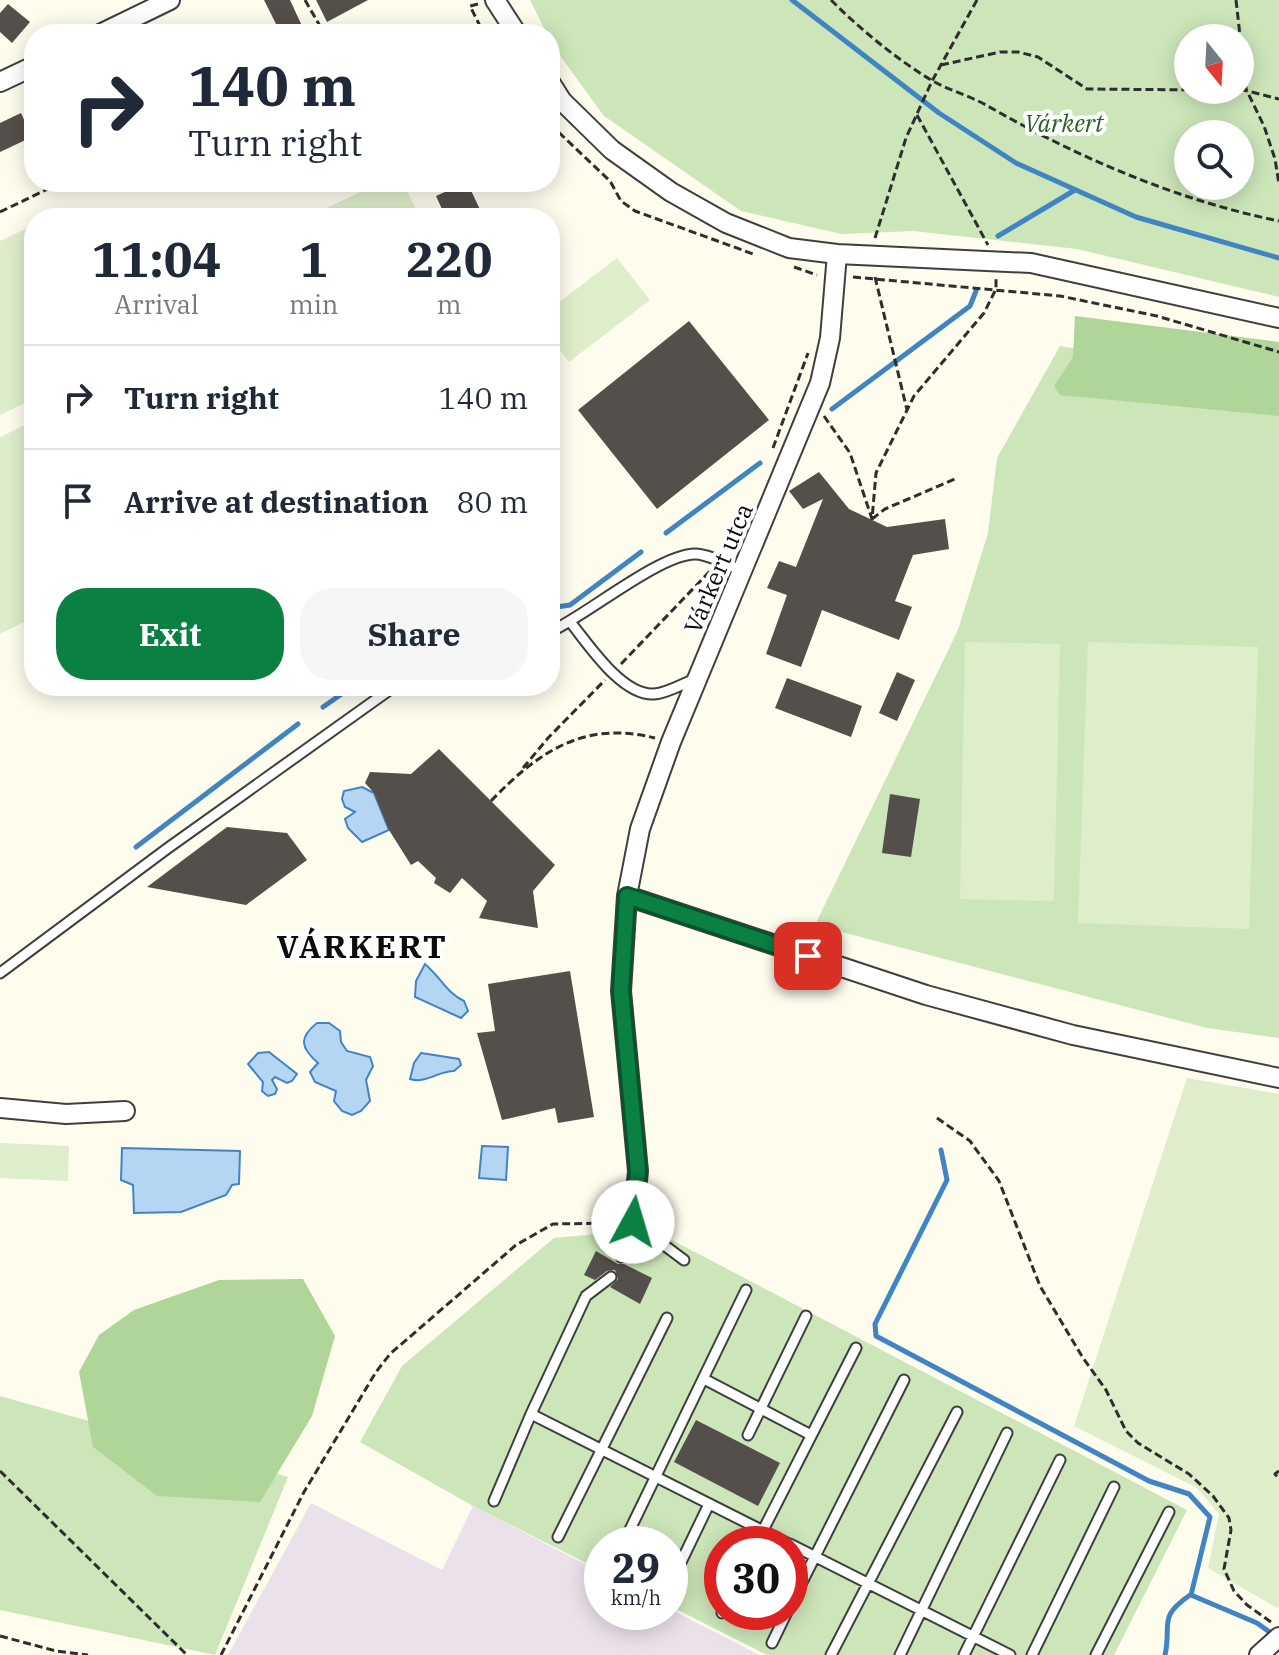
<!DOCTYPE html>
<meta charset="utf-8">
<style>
:root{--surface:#fff;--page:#f6f6f7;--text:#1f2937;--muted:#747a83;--line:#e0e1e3;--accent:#0b8043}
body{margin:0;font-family:"IBM Plex Serif",serif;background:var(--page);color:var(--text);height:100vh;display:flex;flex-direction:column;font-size:30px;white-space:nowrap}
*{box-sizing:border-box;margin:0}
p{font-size:26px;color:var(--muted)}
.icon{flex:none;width:44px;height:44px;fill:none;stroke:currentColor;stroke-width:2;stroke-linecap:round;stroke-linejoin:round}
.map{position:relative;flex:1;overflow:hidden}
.sheet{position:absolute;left:24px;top:208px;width:536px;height:488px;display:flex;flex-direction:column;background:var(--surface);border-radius:32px;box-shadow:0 4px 20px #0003}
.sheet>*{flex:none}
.hud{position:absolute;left:24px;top:24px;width:536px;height:168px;border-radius:32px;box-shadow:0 4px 20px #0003;background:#fff;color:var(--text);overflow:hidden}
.needle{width:52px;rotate:162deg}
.fabs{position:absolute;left:1174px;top:24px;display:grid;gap:16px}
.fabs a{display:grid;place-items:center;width:80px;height:80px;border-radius:50%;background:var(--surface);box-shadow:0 4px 20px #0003;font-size:40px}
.speed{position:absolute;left:584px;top:1526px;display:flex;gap:16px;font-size:40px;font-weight:700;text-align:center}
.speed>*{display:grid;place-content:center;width:104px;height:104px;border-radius:50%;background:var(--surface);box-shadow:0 4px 20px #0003;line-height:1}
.speed small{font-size:20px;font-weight:400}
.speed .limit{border:12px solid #d22;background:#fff;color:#111}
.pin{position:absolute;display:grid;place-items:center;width:68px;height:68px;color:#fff;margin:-34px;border-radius:16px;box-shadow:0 4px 12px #0006}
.me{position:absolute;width:88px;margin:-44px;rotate:6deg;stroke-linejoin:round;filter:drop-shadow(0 0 6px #0008)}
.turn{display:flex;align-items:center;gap:28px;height:168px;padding:0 32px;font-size:36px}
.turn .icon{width:104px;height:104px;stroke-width:2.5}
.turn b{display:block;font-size:56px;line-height:68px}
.eta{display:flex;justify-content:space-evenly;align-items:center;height:136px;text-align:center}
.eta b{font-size:48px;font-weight:800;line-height:56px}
.button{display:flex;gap:16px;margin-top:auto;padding:16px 32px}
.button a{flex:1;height:92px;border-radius:32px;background:var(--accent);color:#fff;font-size:32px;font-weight:800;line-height:92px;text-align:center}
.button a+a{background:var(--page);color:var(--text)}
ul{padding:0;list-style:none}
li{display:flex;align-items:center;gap:24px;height:104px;padding:0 32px;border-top:2px solid var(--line)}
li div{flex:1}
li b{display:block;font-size:30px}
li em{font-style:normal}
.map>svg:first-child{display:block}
.industrial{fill:#ebe1eb}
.green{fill:#cce6b9;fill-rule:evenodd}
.forest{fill:#afd599}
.pitch{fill:#deeeca}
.water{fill:#b5d6f2;stroke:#4184c4;stroke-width:2}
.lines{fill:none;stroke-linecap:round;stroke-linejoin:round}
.stream{stroke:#4184c4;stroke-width:5}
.building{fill:#544f4a}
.service-casing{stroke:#3f3f3f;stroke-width:13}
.minor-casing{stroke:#3f3f3f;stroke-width:22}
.path{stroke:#2e2e2e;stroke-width:3;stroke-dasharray:8 4;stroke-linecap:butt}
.service{stroke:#fff;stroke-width:9}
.minor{stroke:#fff;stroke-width:18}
.route-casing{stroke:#07532c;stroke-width:20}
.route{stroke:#0b8043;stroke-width:14}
.labels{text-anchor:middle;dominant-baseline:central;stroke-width:8;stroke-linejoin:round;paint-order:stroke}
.park-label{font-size:24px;font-style:italic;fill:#296021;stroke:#fff}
.street-label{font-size:24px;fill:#0c0c0c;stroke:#fff}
.district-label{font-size:32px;font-weight:bold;letter-spacing:2px;fill:#0c0c0c;stroke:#fff}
</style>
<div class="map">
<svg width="1279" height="1655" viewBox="0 0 1279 1655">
<rect width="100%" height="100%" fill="#fefced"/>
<path class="industrial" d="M 311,1503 L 442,1570 L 473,1506 L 602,1573 L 602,1612 L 670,1612 L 670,1609 L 759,1655 L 228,1655 Z"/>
<path class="green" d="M 530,0 L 1279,0 L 1279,297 L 1077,249 L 913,231 L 841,234 L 741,211 L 604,116 L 553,46 L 550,34 L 547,34 ZM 1188,38 L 1240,38 L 1240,90 L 1188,90 ZM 1188,134 L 1240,134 L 1240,186 L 1188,186 Z
M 1060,346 L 1279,383 L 1279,1038 L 1207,1028 L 815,925 L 958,630 L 988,533 L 997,458 Z
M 651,1229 L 1187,1510 L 1114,1655 L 767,1655 L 670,1606 L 670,1544 L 602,1544 L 602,1571 L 473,1506 L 360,1442 L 402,1366 L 554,1238 ZM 722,1544 L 790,1544 L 790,1612 L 722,1612 Z
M 0,1396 L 288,1477 L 215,1655 L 0,1610 Z"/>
<path class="forest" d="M 1075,316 L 1279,342 L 1279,416 L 1060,395 L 1054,386 L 1073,357 Z
M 303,1279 L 335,1336 L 312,1416 L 260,1502 L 157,1496 L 93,1447 L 79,1372 L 99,1335 L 134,1310 L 219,1280 Z"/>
<path class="pitch" d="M 382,182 L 403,182 L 420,218 L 305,218 Z
M 34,225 L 34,399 L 0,415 L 0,241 Z
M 617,258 L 650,300 L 569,362 L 550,337 L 550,309 Z
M 34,421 L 34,617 L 0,634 L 0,437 Z
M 965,642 L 1060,644 L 1054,901 L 960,899 Z
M 1088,642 L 1258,647 L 1249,929 L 1078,923 Z
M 1187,1078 L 1279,1094 L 1279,1606 L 1277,1608 L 1208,1568 L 1219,1514 L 1197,1488 L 1074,1426 Z
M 0,1143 L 69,1146 L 68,1181 L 0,1178 Z"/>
<path class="water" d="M 362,787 L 374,793 L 389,830 L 362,842 L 348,828 L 345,819 L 355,812 L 345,807 L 342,799 L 344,791 Z
M 425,964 C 441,978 447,993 464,1001 L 468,1011 L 461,1018 L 415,997 L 416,981 Z
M 317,1023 L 329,1023 L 340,1031 L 341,1042 L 347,1051 L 370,1057 L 373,1066 L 366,1080 L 370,1101 L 361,1111 L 352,1115 L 342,1111 L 334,1101 L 336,1091 L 315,1082 L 310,1072 L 318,1063 C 301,1048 298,1038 317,1023 Z
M 269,1052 L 297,1074 L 292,1081 L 287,1083 L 275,1077 L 272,1080 L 277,1089 L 275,1094 L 268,1096 L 262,1091 L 263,1082 L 248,1064 L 258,1053 Z
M 421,1053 L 459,1059 L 461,1065 L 454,1071 C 438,1071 426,1084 410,1079 L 414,1063 Z
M 482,1146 L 508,1147 L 506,1180 L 479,1178 Z
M 122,1148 L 240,1151 L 239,1184 L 232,1185 L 226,1195 L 181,1212 L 134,1213 L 133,1185 L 121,1180 Z"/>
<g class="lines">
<path class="stream" d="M 792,0 L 939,113 L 1016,163 L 1136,217 L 1279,258
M 998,236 L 1075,190
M 832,409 L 970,306 L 976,291
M 666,533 L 760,463
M 550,608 L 570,605 L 641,552
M 323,707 L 353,686
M 136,847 L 298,724
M 941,1150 L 947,1180 L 875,1324 L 876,1336 L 1149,1481 L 1189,1494 L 1210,1517 L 1191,1595 L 1257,1623 L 1275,1636
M 1165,1655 C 1172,1623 1157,1618 1190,1595"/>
</g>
<path class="building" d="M 264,0 L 290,0 L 302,26 L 281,34 Z
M 316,0 L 368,0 L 327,22 Z
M 8,4 L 30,22 L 12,43 L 0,32 L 0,13 Z
M 21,113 L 32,137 L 0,152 L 0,123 Z
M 467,182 L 484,218 L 446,218 L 436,196 Z
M 689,321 L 769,420 L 657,509 L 578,410 Z
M 819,472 L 849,509 L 887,527 L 945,519 L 949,549 L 913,555 L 895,601 L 912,607 L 899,640 L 822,610 L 801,667 L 766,654 L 787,595 L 767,588 L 779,561 L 796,567 L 823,499 L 803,509 L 789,491 Z
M 897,672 L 915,680 L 897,721 L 879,713 Z
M 787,678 L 862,706 L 851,737 L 775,708 Z
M 439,749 L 555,865 L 533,891 L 538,928 L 479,918 L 487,901 L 462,878 L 450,893 L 434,883 L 436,878 L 418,861 L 411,865 L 389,830 L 374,793 L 365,783 L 370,772 L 411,774 Z
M 890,794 L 920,799 L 911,857 L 882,853 Z
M 227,827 L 287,833 L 307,860 L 246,905 L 147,887 Z
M 570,971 L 594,1117 L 558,1123 L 555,1108 L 502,1120 L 477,1033 L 495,1031 L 488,984 Z
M 596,1251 L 618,1264 L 624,1264 L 652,1278 L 640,1304 L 610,1287 L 618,1279 L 615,1270 L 607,1271 L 595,1280 L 584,1275 Z
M 696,1420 L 780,1463 L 758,1506 L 674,1462 Z"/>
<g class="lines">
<g class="service-casing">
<path id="service" d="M 571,623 C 589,645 622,696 654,694 C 668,693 682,684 695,679
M 550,632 C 587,615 661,553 696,554 C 711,555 728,565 742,571
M 0,973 L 168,848 L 395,686
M 621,1257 L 633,1222 L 684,1260
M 611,1277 L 586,1296 L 531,1414 L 789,1544
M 704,1379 L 811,1435
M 748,1435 L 806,1316
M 494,1501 L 531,1414
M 558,1537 L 667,1318
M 623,1544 L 746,1290
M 756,1544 L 856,1348
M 790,1544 L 1010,1655
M 670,1585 L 709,1504
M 790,1606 L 904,1380
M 722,1613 L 723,1612
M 772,1643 L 787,1612
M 831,1655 L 957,1412
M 900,1655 L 1007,1433
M 964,1655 L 1060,1460
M 1032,1655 L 1114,1487
M 1096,1655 L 1169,1512"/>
</g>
<g class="minor-casing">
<path id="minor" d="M 495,0 L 517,34
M 100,34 L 170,0
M 0,82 L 34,66
M 550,82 L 562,101 L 612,150 L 671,192 L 726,223 L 789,248 L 837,254 L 1031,263 L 1279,318
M 627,896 L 926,995 L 1073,1035 L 1279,1078
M 0,1108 L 66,1114 L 125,1111
M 633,1222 L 638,1171 L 621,991 L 627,896 L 640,829 L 671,742 L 820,383 L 830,338 L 837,254
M 1259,1655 L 1279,1637"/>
</g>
<path class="path" d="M 305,0 L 324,33
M 831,0 C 860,29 895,58 931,80 C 948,90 968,95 986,105 C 1077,157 1176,200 1279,221
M 1236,0 L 1246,89 L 1264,126 L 1275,159 L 1279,184
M 478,4 L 470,6 L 484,34
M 941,65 L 1000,52 L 1018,52 L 1038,57 L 1087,89 L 1205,90
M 1240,89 L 1279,99
M 917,115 L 988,245
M 550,124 L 610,181 L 621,201 L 635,211 L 756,255
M 0,212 L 62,182
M 875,238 L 906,138 L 932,81 L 977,0
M 794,267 L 817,275
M 853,277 L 1060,296 L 1157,316 L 1279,352
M 875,277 L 907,410
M 824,416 L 850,453 L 872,519 L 876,473 L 914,396 L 984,313 L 996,289 L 996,279
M 773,448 L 808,353
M 872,519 L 885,509 L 957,478
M 727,549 L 738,532
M 621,664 L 710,571
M 523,768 L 548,738 L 605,680
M 491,801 C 538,752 584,720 655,738
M 937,1118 L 970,1141 L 999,1181 L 1040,1286 L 1083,1358 L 1106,1390 L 1126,1431 L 1138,1443 L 1189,1474 L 1213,1496 L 1229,1518 L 1231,1530 L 1224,1569 L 1234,1591 L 1247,1605 L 1271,1622
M 0,1471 L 187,1655
M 1279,1471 L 1275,1474 L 1279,1479
M 0,1636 L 56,1651 L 88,1655
M 221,1655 L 304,1492 L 376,1372 L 390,1354 L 516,1245 L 553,1224 L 617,1223"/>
<use href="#service" class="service"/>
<use href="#minor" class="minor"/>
</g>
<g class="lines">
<g class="route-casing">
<path id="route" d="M 633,1222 L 638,1171 L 621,991 L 627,896 L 808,956"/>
</g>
<use href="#route" class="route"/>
</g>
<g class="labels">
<g class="park-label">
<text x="1064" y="123">Várkert</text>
</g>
<g class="street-label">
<text transform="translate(718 568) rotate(-67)">Várkert utca</text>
</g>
<g class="district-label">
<text x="362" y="946">VÁRKERT</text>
</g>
</g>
</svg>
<div class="fabs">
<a><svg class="needle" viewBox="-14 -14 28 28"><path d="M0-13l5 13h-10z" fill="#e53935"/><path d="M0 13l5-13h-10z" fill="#747a83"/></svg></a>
<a><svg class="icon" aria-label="search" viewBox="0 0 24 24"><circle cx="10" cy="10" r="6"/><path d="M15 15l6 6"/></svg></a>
</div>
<div class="speed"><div>29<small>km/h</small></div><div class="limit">30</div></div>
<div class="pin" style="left:808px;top:956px;background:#d93025"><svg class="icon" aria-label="arrive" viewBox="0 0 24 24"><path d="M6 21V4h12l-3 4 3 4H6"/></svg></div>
<svg class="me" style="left:633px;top:1222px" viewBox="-20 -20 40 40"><circle r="19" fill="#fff"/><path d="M0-13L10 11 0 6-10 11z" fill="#0b8043"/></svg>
<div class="hud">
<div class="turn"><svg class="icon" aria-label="right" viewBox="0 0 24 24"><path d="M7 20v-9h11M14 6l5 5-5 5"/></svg><div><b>140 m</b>Turn right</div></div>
</div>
<section class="sheet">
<div class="eta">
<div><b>11:04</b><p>Arrival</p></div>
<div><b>1</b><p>min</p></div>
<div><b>220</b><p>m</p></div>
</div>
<ul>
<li><svg class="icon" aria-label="right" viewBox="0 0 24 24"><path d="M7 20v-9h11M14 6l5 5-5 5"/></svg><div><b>Turn right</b></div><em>140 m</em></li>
<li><svg class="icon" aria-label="arrive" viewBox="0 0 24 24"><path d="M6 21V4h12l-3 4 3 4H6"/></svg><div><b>Arrive at destination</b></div><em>80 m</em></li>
</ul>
<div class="button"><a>Exit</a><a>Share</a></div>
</section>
</div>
